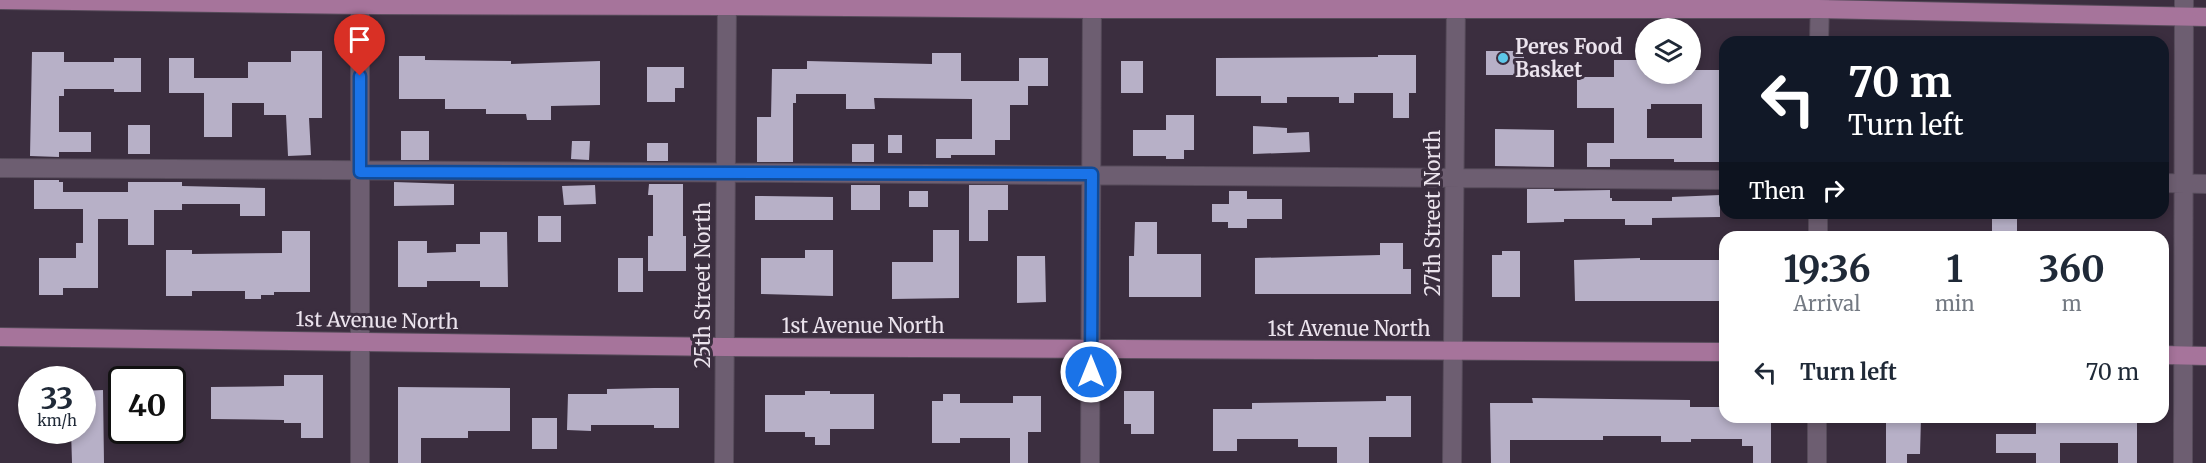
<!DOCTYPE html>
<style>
:root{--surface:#fff;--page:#f2f2f3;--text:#1f2937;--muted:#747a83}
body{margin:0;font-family:Merriweather,serif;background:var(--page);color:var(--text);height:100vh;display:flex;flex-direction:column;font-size:22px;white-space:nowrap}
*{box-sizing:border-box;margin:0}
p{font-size:20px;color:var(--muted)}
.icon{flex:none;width:33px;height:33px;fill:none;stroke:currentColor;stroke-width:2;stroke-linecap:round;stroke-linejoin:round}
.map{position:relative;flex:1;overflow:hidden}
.drawer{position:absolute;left:1719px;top:231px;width:450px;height:192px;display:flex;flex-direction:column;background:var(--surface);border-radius:18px;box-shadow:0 3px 9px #0003}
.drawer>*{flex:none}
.hud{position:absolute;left:1719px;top:36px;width:450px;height:183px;border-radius:18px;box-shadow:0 3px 9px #0003;background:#111827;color:#fff;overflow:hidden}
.buttons{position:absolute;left:1635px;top:18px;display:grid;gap:12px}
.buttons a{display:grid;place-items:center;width:66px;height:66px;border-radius:50%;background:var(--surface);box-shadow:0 3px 9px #0003;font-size:30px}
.speed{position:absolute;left:18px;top:366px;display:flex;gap:12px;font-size:30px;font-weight:700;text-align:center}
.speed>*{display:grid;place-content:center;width:78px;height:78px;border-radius:50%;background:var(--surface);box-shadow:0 3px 9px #0003;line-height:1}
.speed small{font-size:15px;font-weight:400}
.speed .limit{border:3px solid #111;border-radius:9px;background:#fff;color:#111}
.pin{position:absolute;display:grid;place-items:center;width:51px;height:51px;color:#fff;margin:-62px -26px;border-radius:50% 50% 50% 0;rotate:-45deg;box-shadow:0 0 6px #0007}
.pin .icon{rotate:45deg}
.me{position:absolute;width:66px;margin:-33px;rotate:0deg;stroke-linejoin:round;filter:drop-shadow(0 0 4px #0008)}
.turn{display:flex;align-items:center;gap:21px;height:126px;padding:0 30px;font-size:27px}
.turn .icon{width:78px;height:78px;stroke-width:2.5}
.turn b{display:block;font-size:42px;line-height:51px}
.then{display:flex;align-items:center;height:57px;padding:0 30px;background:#0003;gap:12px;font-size:22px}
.eta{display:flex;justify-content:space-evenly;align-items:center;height:102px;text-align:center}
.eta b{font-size:36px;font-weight:700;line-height:42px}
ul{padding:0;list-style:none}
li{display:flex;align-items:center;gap:18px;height:78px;padding:0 30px}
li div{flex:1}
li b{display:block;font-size:22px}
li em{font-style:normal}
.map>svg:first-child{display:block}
.building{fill:#b7b0c7;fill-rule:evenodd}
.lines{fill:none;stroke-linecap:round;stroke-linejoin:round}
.minor-casing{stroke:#564b5a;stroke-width:20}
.major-casing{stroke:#564b5a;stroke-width:20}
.minor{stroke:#6d5e71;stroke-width:18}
.major{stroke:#a6749b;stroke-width:18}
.route-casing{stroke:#114b97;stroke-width:15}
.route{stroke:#1a73e8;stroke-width:10}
.poi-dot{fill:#5dc7e8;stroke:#3b2e3f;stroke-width:2}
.labels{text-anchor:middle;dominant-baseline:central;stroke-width:6;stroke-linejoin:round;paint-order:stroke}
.poi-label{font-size:20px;font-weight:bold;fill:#ebe3ed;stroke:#3b2e3f;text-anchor:start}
.street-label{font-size:20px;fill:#ebe3ed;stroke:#3b2e3f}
</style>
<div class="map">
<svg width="2206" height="463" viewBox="0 0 2206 463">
<rect width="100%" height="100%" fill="#3b2e3f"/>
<path class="building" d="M 291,51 L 322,51 L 322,118 L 309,118 L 311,155 L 288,156 L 286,115 L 264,115 L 264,103 L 232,103 L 232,137 L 204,137 L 204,93 L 169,93 L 169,58 L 194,58 L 194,78 L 248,78 L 248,62 L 291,62 Z
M 1486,51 L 1524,51 L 1524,75 L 1486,75 Z
M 32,52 L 64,52 L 64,62 L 114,62 L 114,58 L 141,58 L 141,92 L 114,92 L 114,89 L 64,89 L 64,96 L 59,96 L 59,132 L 91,132 L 91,152 L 59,152 L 59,157 L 30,156 Z
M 932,53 L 961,53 L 961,81 L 1019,81 L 1019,58 L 1048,58 L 1048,86 L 1028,86 L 1028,105 L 1010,105 L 1010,140 L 995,140 L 995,155 L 951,155 L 951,158 L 936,158 L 936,139 L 972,139 L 972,99 L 874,98 L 875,109 L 846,109 L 846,94 L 796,94 L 796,103 L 793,103 L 793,162 L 757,162 L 757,117 L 771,117 L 772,69 L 807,69 L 807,61 L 932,64 Z
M 1378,55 L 1416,55 L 1416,93 L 1409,93 L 1409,118 L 1393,118 L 1393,93 L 1354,93 L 1354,103 L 1339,103 L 1339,97 L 1287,97 L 1287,103 L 1261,103 L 1261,96 L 1216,96 L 1216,58 L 1378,57 Z
M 399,56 L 425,56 L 425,60 L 511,61 L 511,64 L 600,61 L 600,105 L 551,106 L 551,120 L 527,120 L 526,114 L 486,114 L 486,109 L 445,109 L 445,99 L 399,99 Z
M 1614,60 L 1646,60 L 1646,74 L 1690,74 L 1690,70 L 1725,70 L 1725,162 L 1674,162 L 1674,159 L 1610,159 L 1610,167 L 1587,167 L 1587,143 L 1614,143 L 1614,108 L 1577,108 L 1577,77 L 1614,77 ZM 1651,104 L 1702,104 L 1702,138 L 1647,138 L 1647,109 L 1651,109 Z
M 1121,61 L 1143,61 L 1143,93 L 1121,93 Z
M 647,67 L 684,67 L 684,88 L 675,88 L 675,102 L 647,102 Z
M 1166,115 L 1194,115 L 1194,150 L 1184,150 L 1184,159 L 1166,159 L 1166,156 L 1133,156 L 1133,130 L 1166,130 Z
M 128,125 L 150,125 L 150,154 L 128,154 Z
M 1253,126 L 1287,128 L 1287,133 L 1309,132 L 1310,152 L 1253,154 Z
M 1495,129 L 1554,130 L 1554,167 L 1495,166 Z
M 401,131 L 429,131 L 429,160 L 401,160 Z
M 888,135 L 902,135 L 902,153 L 888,153 Z
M 572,141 L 590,141 L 589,160 L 571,159 Z
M 647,143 L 668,143 L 668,161 L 647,161 Z
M 852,144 L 874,144 L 874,162 L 852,162 Z
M 34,180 L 59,180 L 59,182 L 63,182 L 63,192 L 128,192 L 128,182 L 182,182 L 182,186 L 265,188 L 265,216 L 240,216 L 240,204 L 182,204 L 182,210 L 154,210 L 154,245 L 128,245 L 128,219 L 98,219 L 98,288 L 63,288 L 63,295 L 39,295 L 39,258 L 76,258 L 76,243 L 83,243 L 83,209 L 34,209 Z
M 394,182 L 454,184 L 454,205 L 394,206 Z
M 649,184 L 683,184 L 683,236 L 686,236 L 686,271 L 648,271 L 648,236 L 653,236 L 653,195 L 648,195 Z
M 595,185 L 596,204 L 564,205 L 562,186 Z
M 851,185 L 880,185 L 880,210 L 851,210 Z
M 969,185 L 1008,185 L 1008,210 L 988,210 L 988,241 L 969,241 Z
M 1527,189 L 1554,189 L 1554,191 L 1610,190 L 1610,198 L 1612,198 L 1612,201 L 1672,201 L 1672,197 L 1720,195 L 1720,217 L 1652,218 L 1652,225 L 1625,225 L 1625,219 L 1564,219 L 1564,222 L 1527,223 Z
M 909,191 L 928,191 L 928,207 L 909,207 Z
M 1229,191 L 1247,191 L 1247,199 L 1282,199 L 1282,219 L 1247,219 L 1247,228 L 1228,228 L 1228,222 L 1212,222 L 1212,204 L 1229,204 Z
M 755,196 L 833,197 L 833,220 L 755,220 Z
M 1992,213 L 2017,213 L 2017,237 L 1992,237 Z
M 538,216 L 561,216 L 561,242 L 538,242 Z
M 1135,222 L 1157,222 L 1157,254 L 1201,254 L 1201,297 L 1129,297 L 1129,256 L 1134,256 Z
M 933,230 L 959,230 L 959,298 L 892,299 L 892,262 L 933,262 Z
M 282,231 L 310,231 L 310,292 L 274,292 L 274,295 L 261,295 L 261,299 L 245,299 L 245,291 L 192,291 L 192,296 L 166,296 L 166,250 L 192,250 L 192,254 L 282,253 Z
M 480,232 L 507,232 L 508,287 L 480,287 L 480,281 L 427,281 L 427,287 L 398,287 L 398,241 L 427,241 L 427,253 L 456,252 L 456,244 L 480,244 Z
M 1380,243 L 1403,243 L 1403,269 L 1411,269 L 1411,294 L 1255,294 L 1255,258 L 1380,255 Z
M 805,250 L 833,250 L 833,296 L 761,294 L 761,258 L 805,258 Z
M 1502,251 L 1520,251 L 1520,297 L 1492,297 L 1492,255 L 1502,255 Z
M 1017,256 L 1045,256 L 1046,302 L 1017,303 Z
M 618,258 L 643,258 L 643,292 L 618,292 Z
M 1640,258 L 1640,260 L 1725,260 L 1725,301 L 1575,301 L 1574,260 Z
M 284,375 L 323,375 L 323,438 L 301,438 L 301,423 L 284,423 L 284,420 L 211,419 L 211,387 L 284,386 Z
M 398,387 L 510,388 L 510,431 L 468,431 L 468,438 L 421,438 L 421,463 L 398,463 Z
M 654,388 L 679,388 L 679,428 L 654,428 L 654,425 L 591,425 L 591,431 L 567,430 L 568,394 L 607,394 L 607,389 Z
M 103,390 L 104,463 L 72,463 L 71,430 L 82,430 L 82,391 Z
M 805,391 L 830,391 L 830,394 L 874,394 L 874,429 L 830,429 L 830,445 L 815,445 L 815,437 L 805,437 L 805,432 L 765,432 L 765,395 L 805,395 Z
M 1124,391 L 1154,391 L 1154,434 L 1131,434 L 1131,424 L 1124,424 Z
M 943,394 L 960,394 L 960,403 L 1013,403 L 1013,396 L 1041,396 L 1041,432 L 1028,432 L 1028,463 L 1010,463 L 1010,438 L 960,438 L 960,443 L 932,443 L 932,401 L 943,401 Z
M 1386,396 L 1411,396 L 1411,437 L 1369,437 L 1369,463 L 1337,463 L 1337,447 L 1298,447 L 1298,439 L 1237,439 L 1237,451 L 1213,451 L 1213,409 L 1252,409 L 1252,403 L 1386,401 Z
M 1532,398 L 1690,400 L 1690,407 L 1725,407 L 1725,417 L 1771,417 L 1771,463 L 1753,463 L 1753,446 L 1742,446 L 1742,439 L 1691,439 L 1691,442 L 1661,442 L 1661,436 L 1603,436 L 1603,440 L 1510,440 L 1510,463 L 1491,463 L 1490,403 L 1533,403 Z
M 2036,417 L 2060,417 L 2060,420 L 2137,419 L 2137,463 L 2118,463 L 2118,443 L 2060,443 L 2060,463 L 2036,463 L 2036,453 L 1996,453 L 1996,434 L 2036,434 Z
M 532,418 L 557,418 L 557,449 L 532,449 Z
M 1886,418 L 1921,418 L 1920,454 L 1907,454 L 1907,463 L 1886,463 Z"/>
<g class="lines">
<g class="minor-casing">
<path id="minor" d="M 1819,42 L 1820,0
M 0,168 C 575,174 1150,172 1725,180
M 2163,183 L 2206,184
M 1818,237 L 1818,213
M 1817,417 L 1817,463
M 360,463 L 360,0
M 724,463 L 727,0
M 1090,463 L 1092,0
M 1452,463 L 1456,0
M 2183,463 L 2184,0"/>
</g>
<g class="major-casing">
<path id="major" d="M 0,0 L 360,5 L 726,6 L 1092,9 L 1819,9 L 2206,17
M 0,337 L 724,347 L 1725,352
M 2163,355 L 2206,356"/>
</g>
<use href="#minor" class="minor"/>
<use href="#major" class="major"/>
</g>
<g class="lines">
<g class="route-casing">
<path id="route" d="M 360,76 L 360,172 L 1092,174 L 1091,372"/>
</g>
<use href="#route" class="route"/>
</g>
<circle class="poi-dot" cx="1503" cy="58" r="6"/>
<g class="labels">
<g class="poi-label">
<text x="1515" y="46">Peres Food<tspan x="1515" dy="23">Basket</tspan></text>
</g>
<g class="street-label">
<text transform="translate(1432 213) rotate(-90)">27th Street North</text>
<text transform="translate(702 285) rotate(-90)">25th Street North</text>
<text transform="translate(377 320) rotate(1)">1st Avenue North</text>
<text x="863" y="325">1st Avenue North</text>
<text x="1349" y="328">1st Avenue North</text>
</g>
</g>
</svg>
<div class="buttons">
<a><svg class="icon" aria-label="layers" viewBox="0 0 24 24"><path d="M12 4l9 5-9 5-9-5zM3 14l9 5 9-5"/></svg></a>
</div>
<div class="speed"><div>33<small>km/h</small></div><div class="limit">40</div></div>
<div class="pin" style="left:360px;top:76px;background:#d93025"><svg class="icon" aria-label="arrive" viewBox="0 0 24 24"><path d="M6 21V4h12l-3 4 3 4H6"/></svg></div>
<svg class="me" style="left:1091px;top:372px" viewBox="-20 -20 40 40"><circle r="17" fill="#1a73e8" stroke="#fff" stroke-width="3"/><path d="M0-11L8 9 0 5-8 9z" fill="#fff"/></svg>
<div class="hud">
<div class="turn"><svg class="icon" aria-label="left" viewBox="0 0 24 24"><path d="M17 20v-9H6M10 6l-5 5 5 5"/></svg><div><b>70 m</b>Turn left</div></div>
<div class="then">Then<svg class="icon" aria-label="right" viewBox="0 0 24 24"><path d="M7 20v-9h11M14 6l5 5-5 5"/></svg></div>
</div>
<section class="drawer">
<div class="eta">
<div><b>19:36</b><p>Arrival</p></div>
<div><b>1</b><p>min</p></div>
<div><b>360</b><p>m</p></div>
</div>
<ul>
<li><svg class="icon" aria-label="left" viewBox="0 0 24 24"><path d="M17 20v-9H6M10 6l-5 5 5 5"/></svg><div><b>Turn left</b></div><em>70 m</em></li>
</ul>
</section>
</div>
